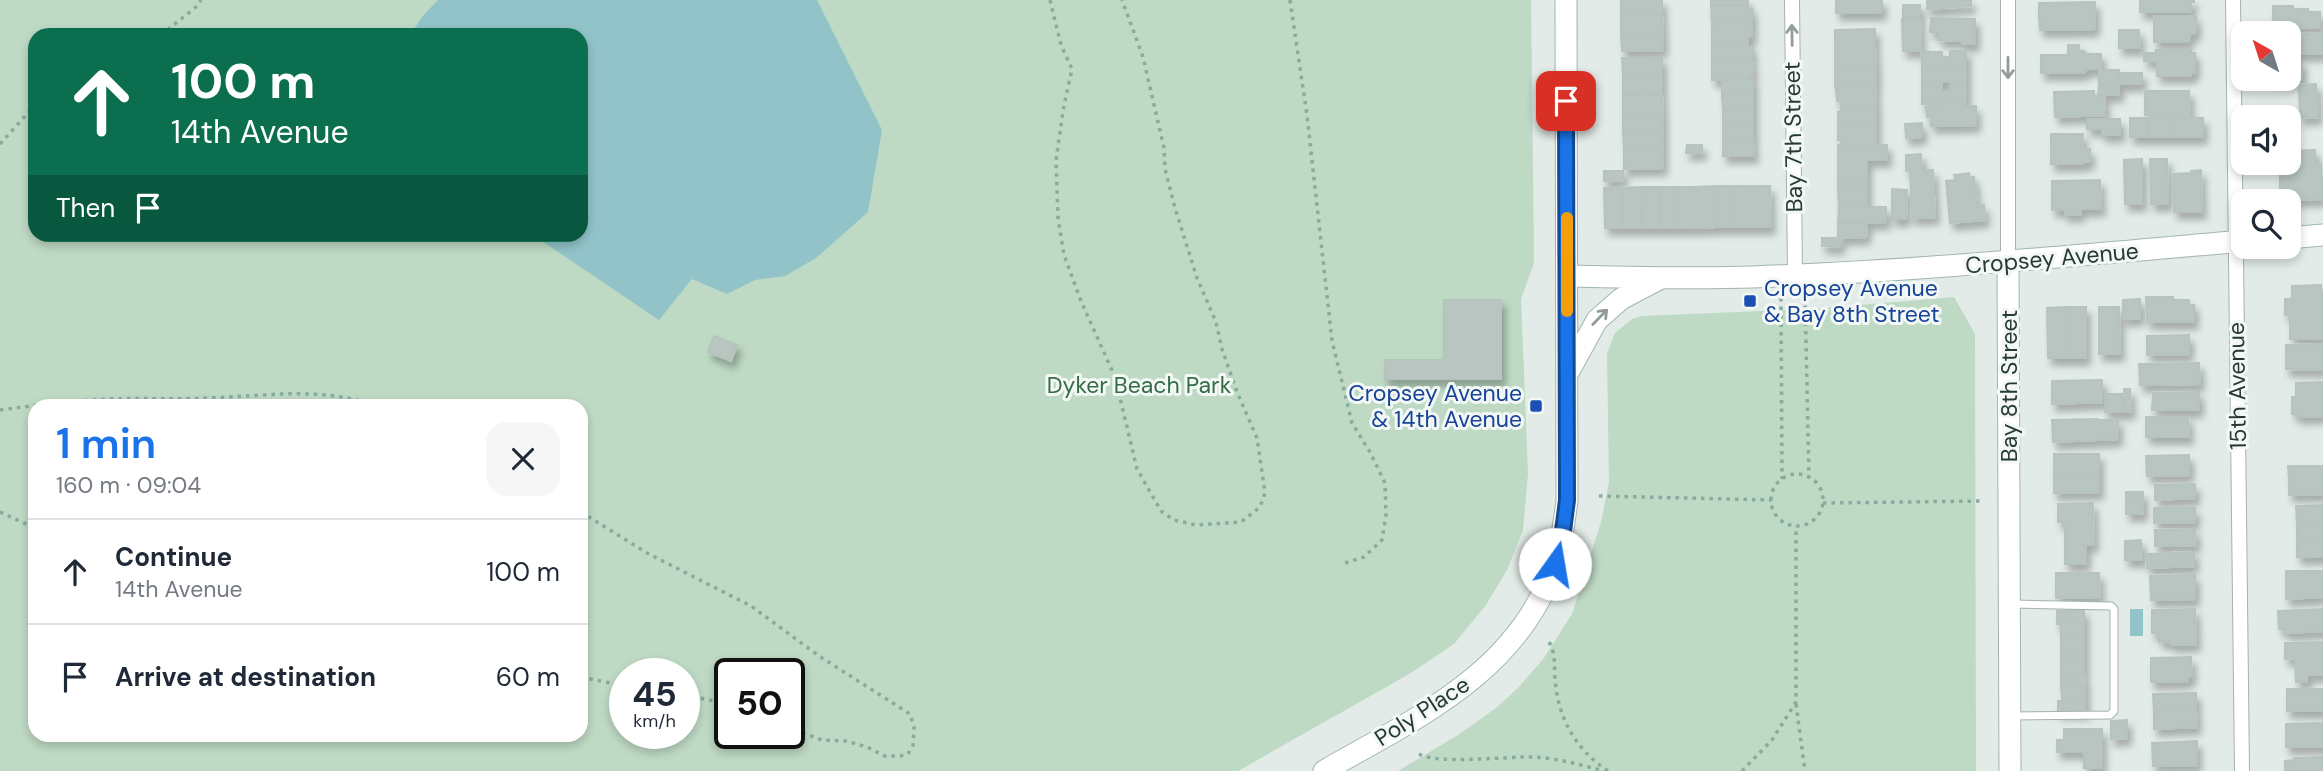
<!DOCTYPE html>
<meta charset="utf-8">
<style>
:root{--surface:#fff;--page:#f6f6f7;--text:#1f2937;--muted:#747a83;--line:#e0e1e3;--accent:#1a73e8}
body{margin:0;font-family:"DM Sans",sans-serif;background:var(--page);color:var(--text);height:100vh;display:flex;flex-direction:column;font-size:26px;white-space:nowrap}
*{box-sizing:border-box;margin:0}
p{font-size:23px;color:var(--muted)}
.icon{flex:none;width:38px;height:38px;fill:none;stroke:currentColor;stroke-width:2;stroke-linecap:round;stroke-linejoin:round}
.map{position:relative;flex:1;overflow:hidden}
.panel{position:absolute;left:28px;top:399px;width:560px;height:343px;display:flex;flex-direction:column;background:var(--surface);border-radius:21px;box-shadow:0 4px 10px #0003}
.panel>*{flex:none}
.hud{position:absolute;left:28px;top:28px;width:560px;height:214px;border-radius:21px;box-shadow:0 4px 10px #0003;background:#0b6e4f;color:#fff;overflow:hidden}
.needle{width:46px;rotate:321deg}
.controls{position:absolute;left:2231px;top:21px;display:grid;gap:14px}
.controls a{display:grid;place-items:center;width:70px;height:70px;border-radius:14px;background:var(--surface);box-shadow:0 4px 10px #0003;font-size:35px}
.speed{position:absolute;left:609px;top:658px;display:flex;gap:14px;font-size:35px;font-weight:700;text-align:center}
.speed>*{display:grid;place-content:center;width:91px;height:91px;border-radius:50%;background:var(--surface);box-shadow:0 4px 10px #0003;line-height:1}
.speed small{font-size:18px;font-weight:400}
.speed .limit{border:4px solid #111;border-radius:10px;background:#fff;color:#111}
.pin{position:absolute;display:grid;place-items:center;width:60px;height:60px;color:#fff;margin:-30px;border-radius:14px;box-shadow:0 4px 10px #0006}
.me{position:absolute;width:77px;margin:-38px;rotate:13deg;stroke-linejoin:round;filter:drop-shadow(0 0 5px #0008)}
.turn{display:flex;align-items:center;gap:24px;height:147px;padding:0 28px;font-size:32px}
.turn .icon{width:91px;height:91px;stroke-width:2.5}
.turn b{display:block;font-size:49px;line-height:60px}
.then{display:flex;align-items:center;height:66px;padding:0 28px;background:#0003;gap:14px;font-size:26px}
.round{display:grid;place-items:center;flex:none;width:74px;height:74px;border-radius:21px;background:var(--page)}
.headline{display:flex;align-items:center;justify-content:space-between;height:119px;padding:0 28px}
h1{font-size:42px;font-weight:600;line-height:52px;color:var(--accent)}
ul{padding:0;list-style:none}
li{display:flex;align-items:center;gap:21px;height:105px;padding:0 28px;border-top:2px solid var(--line)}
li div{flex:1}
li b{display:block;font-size:26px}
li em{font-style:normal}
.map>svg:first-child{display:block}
.green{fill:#bed9c4;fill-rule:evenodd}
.water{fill:#91c3c9}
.building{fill:#b8c5c0;stroke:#b6c4bd;stroke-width:2;filter:url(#shadow)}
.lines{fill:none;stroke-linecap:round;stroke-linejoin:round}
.lane-casing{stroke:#a5b2ad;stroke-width:9}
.street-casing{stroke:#a5b2ad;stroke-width:16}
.secondary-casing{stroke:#a2b5ae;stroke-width:23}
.path{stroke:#87ab9e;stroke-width:3.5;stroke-dasharray:3.5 5;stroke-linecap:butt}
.lane{stroke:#fff;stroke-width:7}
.street{stroke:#fff;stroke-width:14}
.secondary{stroke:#fff;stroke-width:21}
.oneway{stroke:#929c99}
.route-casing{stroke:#114b97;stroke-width:18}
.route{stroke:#1a73e8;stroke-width:12}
.slow{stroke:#f59e0b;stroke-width:12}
.transit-dot{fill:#1a4fb4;stroke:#f3f8f5;stroke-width:2.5}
.labels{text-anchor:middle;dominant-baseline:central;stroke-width:6;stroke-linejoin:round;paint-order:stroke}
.street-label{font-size:23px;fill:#243a33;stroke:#f3f8f5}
.transit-label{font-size:23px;fill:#164399;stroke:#f3f8f5;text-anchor:start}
.park-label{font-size:23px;fill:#336c47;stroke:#f3f8f5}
</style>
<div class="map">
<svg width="2323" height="771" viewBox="0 0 2323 771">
<defs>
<filter id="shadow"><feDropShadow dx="4" dy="7" stdDeviation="3.5" flood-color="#0004"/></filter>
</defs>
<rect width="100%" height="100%" fill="#e2ebe7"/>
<path class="green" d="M 0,0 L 1531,0 L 1534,263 L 1521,299 L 1528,474 L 1523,530 L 1507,570 L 1486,605 L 1454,644 L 1411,673 L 1238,771 L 0,771 ZM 35,35 L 581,35 L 581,234 L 35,234 ZM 35,406 L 581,406 L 581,735 L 35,735 ZM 625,674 L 684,674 L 684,733 L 625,733 ZM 730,674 L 789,674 L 789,733 L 730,733 Z
M 1954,297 L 1975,334 L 1976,771 L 1398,771 L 1458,735 L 1496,708 L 1518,688 L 1544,658 L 1572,614 L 1601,522 L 1609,483 L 1607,354 L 1615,333 L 1632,319 L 1641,316 L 1813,309 Z"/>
<path class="water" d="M 438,0 L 817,0 L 882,130 L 868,212 L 816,258 L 785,276 L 755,280 L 727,294 L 692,279 L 659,320 L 533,235 L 581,234 L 581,35 L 410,35 L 422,17 Z
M 2130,609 L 2143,609 L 2143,636 L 2130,636 Z"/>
<path class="building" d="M 1621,0 L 1662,0 L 1662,15 L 1621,16 Z
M 1711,0 L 1748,0 L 1748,5 L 1711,5 Z
M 1836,0 L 1882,0 L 1882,13 L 1836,13 Z
M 1927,0 L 1971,0 L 1971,6 L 1927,9 Z
M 2140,0 L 2194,0 L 2194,2 L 2191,2 L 2191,12 L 2140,12 Z
M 2095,2 L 2095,16 L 2039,16 L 2039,3 Z
M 1711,5 L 1748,5 L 1748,9 L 1752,9 L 1752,23 L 1712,24 Z
M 1903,5 L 1920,5 L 1920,17 L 1903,17 Z
M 2273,6 L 2293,6 L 2293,9 L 2308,9 L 2308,12 L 2320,12 L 2320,27 L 2273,28 Z
M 1662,15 L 1663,32 L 1621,33 L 1621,16 Z
M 2039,16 L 2095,16 L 2095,29 L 2040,30 Z
M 2154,16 L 2196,16 L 2196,33 L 2190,34 L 2190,39 L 2187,42 L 2154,42 Z
M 1920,18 L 1921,50 L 1903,51 L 1902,19 Z
M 1931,18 L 1975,19 L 1975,44 L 1962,44 L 1962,41 L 1939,40 L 1939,32 L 1930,32 Z
M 1752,23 L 1752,37 L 1748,37 L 1748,42 L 1712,43 L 1712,24 Z
M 1875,29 L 1875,48 L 1835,48 L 1835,30 Z
M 2119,30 L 2139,30 L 2140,48 L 2119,48 Z
M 1663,32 L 1663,50 L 1622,51 L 1621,33 Z
M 2323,33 L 2323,54 L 2289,54 L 2289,34 Z
M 1748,42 L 1748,47 L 1752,47 L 1752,61 L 1712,62 L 1712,43 Z
M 2068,45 L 2079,45 L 2079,51 L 2084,51 L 2087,54 L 2101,54 L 2101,69 L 2087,69 L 2084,73 L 2041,73 L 2041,55 L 2068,55 Z
M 1835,48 L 1875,48 L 1876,68 L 1835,68 Z
M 2156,50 L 2191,50 L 2191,53 L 2195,53 L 2195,73 L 2191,73 L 2191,76 L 2157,76 L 2157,61 L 2144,61 L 2144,53 L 2156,53 Z
M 1950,51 L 1966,51 L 1966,69 L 1922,69 L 1921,52 L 1942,52 L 1942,57 L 1950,57 Z
M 1622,58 L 1662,58 L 1662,76 L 1623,76 Z
M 1752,61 L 1753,75 L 1749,76 L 1750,79 L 1712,80 L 1712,62 Z
M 2289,62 L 2302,62 L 2302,80 L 2273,80 L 2289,79 Z
M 1835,68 L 1876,68 L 1876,87 L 1835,87 Z
M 1922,69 L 1966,69 L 1966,85 L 1950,86 L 1950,82 L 1942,82 L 1942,86 L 1922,86 Z
M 2099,70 L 2119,70 L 2119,84 L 2099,84 Z
M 2120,73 L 2142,73 L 2142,84 L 2120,84 Z
M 1623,76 L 1662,76 L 1662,94 L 1623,95 Z
M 1753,79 L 1753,95 L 1722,96 L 1722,80 Z
M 2316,84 L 2318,117 L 2300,118 L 2299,85 Z
M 1966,85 L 1966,103 L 1922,104 L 1922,86 L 1942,86 L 1942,91 L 1950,91 L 1950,86 Z
M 2099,85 L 2119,85 L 2119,95 L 2098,95 Z
M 1875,87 L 1876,107 L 1841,107 L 1841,101 L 1837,101 L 1836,88 Z
M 2094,91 L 2094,96 L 2104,96 L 2105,115 L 2055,117 L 2054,92 Z
M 2145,91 L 2189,91 L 2190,118 L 2149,118 L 2149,115 L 2145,115 Z
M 1662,94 L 1663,113 L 1623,113 L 1623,95 Z
M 1753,95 L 1753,111 L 1723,111 L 1722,96 Z
M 1976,106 L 1976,125 L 1931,126 L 1931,117 L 1927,117 L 1926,107 Z
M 1841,107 L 1876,107 L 1876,126 L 1838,126 L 1838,112 L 1841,111 Z
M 1723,111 L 1753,111 L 1753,126 L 1723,126 Z
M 1623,113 L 1663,113 L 1663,130 L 1623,131 Z
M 2130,118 L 2148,118 L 2148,137 L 2130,137 Z
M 2148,118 L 2171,118 L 2171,137 L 2148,137 Z
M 2171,118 L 2203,118 L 2203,137 L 2171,137 Z
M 2087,119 L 2120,119 L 2120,135 L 2102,135 L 2102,129 L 2087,129 Z
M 1922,123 L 1922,137 L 1906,138 L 1905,124 Z
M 1723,126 L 1753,126 L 1753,142 L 1723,142 Z
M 1838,126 L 1876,126 L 1876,145 L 1841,145 L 1841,140 L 1838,140 Z
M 1663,130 L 1663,150 L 1624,150 L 1623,131 Z
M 2051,134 L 2083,134 L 2082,149 L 2090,149 L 2090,162 L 2082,162 L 2083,164 L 2051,164 Z
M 1723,142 L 1753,142 L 1754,156 L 1723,156 Z
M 1687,145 L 1702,145 L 1702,153 L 1686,153 Z
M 1838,145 L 1887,145 L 1887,160 L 1838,160 Z
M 1624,150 L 1663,150 L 1663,168 L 1624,169 Z
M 2315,150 L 2315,165 L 2321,164 L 2322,199 L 2280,200 L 2280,173 L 2284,173 L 2283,163 L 2289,163 L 2289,151 Z
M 1921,154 L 1922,170 L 1933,170 L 1935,217 L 1912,218 L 1910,170 L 1906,171 L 1906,155 Z
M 2142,159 L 2142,204 L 2125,204 L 2124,160 Z
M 2150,159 L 2167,159 L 2168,204 L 2151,204 Z
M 1838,160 L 1867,160 L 1867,176 L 1838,177 Z
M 2201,170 L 2202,212 L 2174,212 L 2173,174 L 2191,173 L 2191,171 Z
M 1604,171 L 1623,171 L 1623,180 L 1604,181 Z
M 1969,173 L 1970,177 L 1974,177 L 1977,206 L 1984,205 L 1985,220 L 1950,223 L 1946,181 L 1955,180 L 1954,175 Z
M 1867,176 L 1867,191 L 1838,191 L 1838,177 Z
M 2100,180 L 2101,209 L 2080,209 L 2081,214 L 2065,215 L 2065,210 L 2052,210 L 2052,181 Z
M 1714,186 L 1715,227 L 1696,228 L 1696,187 Z
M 1714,186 L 1733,186 L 1733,227 L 1715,227 Z
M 1733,186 L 1752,186 L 1752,227 L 1733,227 Z
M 1752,186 L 1770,186 L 1771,227 L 1752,227 Z
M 1640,187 L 1641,228 L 1623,228 L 1623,188 Z
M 1640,187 L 1659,187 L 1660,228 L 1641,228 Z
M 1659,187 L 1678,187 L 1678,228 L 1660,228 Z
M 1678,187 L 1696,187 L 1696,228 L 1678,228 Z
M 1604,188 L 1623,188 L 1623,228 L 1605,228 Z
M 1892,189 L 1907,190 L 1906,219 L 1892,219 Z
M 1838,191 L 1867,191 L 1867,207 L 1839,207 Z
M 1839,207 L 1886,207 L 1886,222 L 1838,223 Z
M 1838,223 L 1867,223 L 1866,237 L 1838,238 Z
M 1822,238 L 1840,238 L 1840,247 L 1822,246 Z
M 2321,285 L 2321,292 L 2323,292 L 2323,339 L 2290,339 L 2290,315 L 2285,315 L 2285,299 L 2292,299 L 2292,286 Z
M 2146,297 L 2173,297 L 2173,300 L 2189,300 L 2189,305 L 2194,305 L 2194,322 L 2147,322 Z
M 2140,299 L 2140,318 L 2123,319 L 2123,300 Z
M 1444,300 L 1501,300 L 1501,379 L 1385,379 L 1385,360 L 1444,360 Z
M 2066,307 L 2086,307 L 2086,358 L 2066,358 Z
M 2066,307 L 2066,358 L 2048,358 L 2047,308 Z
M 2099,307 L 2119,307 L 2120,354 L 2099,354 Z
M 2189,335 L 2189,354 L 2147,355 L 2147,336 Z
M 714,336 L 737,345 L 731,361 L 708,352 Z
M 2323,344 L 2323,370 L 2286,369 L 2286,345 Z
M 2199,363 L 2200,384 L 2140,385 L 2139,364 Z
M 2102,380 L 2102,402 L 2052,404 L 2052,381 Z
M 2323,382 L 2323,416 L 2299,417 L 2299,414 L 2292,414 L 2292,397 L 2296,397 L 2296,383 Z
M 2124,389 L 2130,389 L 2131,412 L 2125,412 Z
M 2199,392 L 2199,410 L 2152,410 L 2153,393 Z
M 2105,394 L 2122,394 L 2123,412 L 2105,412 Z
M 2146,417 L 2188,417 L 2189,437 L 2146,437 Z
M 2098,419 L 2098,420 L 2118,420 L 2118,439 L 2053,442 L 2052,420 Z
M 2054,454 L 2099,454 L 2099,473 L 2054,473 Z
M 2189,455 L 2189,475 L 2147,476 L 2146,456 Z
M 2288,466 L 2323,466 L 2323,480 L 2289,480 Z
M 2054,473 L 2099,473 L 2099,492 L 2054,493 Z
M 2289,480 L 2323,480 L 2323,494 L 2289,495 Z
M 2195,484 L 2195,498 L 2155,500 L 2155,485 Z
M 2126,492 L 2143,492 L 2143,503 L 2126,503 Z
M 2093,503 L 2094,545 L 2086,545 L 2086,564 L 2065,564 L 2065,522 L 2058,522 L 2058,504 Z
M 2126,503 L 2143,503 L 2143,514 L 2126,514 Z
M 2323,505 L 2323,522 L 2297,523 L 2296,506 Z
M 2154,508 L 2195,508 L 2195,522 L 2154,523 Z
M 2323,522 L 2323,539 L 2297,540 L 2297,523 Z
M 2195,529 L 2196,545 L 2155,546 L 2155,530 Z
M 2323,539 L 2323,557 L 2297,557 L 2297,540 Z
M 2141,540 L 2142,550 L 2125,550 L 2125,541 Z
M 2125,550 L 2142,550 L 2142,560 L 2125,560 Z
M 2194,552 L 2194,566 L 2147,568 L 2146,554 Z
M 2286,571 L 2323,571 L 2323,597 L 2286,599 Z
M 2056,573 L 2099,573 L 2100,597 L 2056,598 Z
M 2195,575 L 2195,599 L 2151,600 L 2150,576 Z
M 2195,609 L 2196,644 L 2171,645 L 2170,641 L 2159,642 L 2159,633 L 2152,633 L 2152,610 Z
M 2323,609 L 2323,631 L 2286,633 L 2285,629 L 2279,629 L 2278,611 Z
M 2084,610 L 2084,623 L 2057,624 L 2057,611 Z
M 2084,623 L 2084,636 L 2061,636 L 2061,624 Z
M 2061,636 L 2084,636 L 2084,648 L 2061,649 Z
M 2323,642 L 2323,675 L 2307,675 L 2307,682 L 2296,682 L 2295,658 L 2285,659 L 2285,643 Z
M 2084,648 L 2084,661 L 2061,662 L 2061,649 Z
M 2191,657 L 2192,677 L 2188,677 L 2188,681 L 2151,682 L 2151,658 Z
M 2084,661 L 2084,674 L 2061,674 L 2061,662 Z
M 2061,674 L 2084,674 L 2085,687 L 2061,687 Z
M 2061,687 L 2085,687 L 2085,700 L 2062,701 Z
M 2287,689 L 2323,689 L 2323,711 L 2287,711 Z
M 2196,693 L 2196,711 L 2154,712 L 2153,694 Z
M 2085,700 L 2085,712 L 2058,712 L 2058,701 Z
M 2196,711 L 2197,727 L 2154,729 L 2154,712 Z
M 2127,720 L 2127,738 L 2111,739 L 2111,721 Z
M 2323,723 L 2323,747 L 2286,747 L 2286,724 Z
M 2064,729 L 2102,729 L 2102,768 L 2084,768 L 2084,752 L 2057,752 L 2057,740 L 2064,740 Z
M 2197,741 L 2197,765 L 2153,766 L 2152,743 Z
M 2323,757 L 2323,771 L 2285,771 L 2285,761 L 2294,760 L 2294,758 Z"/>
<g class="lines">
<g class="lane-casing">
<path id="lane" d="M 2011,716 L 2110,715 L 2114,711 L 2114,609 L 2111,606 L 2013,604"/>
</g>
<g class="street-casing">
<path id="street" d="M 1792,0 L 1795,275
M 2008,0 L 2008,262
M 2233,0 L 2242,771"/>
</g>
<g class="secondary-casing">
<path id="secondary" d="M 2289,238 L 2323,235
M 2008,262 L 2010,771
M 1567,276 C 1628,277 1691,279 1752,277 C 1916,271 2080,255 2244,241
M 1569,371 L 1597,320 L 1621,299 L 1661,278
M 1324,771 C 1416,718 1518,673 1555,564 C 1562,543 1564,522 1567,501 L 1566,0"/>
</g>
<path class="path" d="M 1050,0 L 1061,45 L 1072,69 L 1064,105 L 1056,160 L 1058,218 L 1064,255 L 1081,301 L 1115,377 L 1137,469 L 1161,511 L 1174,520 L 1196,525 L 1241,522 L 1260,507 L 1265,493 L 1257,438 L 1237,392 L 1222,349 L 1216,322 L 1197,278 L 1175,208 L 1165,169 L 1164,148 L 1143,57 L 1122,0
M 1290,0 L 1307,115 L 1332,341 L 1352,423 L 1370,452 L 1385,483 L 1386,515 L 1382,540 L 1364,557 L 1345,563
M 161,35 L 196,7 L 201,0
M 0,144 L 35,105
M 1805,297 L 1809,477
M 1781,298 L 1782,479
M 0,410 C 30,406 60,402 90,400 C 129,397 169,400 208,398 C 268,396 319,386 378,406
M1771 500a26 26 0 1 1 52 0a26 26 0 1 1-52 0Z
M 1599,496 L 1771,500
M 1823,503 L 1981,501
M 0,512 L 35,528
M 581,512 L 647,553 L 751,606 L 819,656 L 910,714 L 914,727 L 913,745 L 908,754 L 900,756 L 885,756 L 867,747 L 846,741 L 822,740 L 789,728
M 1549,642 C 1556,653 1554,666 1555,679 C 1558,718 1575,749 1608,771
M 581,677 L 625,686
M 684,695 L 730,704
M 1796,704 L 1805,771
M 1419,754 C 1438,765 1508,756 1534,757 C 1557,758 1581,765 1604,771
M 1742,771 L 1772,740 L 1796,702 L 1796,526"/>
<use href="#lane" class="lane"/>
<use href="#street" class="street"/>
<use href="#secondary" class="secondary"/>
</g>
<defs><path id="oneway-shaft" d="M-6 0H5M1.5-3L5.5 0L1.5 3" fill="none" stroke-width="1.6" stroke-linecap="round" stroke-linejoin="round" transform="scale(1.75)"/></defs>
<g class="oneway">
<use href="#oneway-shaft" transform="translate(1792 35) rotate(-91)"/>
<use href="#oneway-shaft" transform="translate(2008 68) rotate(90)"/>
<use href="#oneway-shaft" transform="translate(1600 317) rotate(-46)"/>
</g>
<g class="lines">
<g class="route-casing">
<path id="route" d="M 1555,564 L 1562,539 L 1567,500 L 1566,101"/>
</g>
<use href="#route" class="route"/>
<path class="slow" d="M 1567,311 L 1567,218"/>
</g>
<g class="transit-dot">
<rect x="1743" y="294" width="14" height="14" rx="3.5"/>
<rect x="1529" y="399" width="14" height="14" rx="3.5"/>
</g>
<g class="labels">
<g class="street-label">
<text transform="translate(1793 137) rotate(-91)">Bay 7th Street</text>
<text transform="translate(2052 258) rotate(-5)">Cropsey Avenue</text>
<text transform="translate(2009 386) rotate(-90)">Bay 8th Street</text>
<text transform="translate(2237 386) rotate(-91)">15th Avenue</text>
<text transform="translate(1422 711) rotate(-33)">Poly Place</text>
</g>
<g class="transit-label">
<text x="1764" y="288">Cropsey Avenue<tspan x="1764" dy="26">&amp; Bay 8th Street</tspan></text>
<text x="1522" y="393" text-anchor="end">Cropsey Avenue<tspan x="1522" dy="26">&amp; 14th Avenue</tspan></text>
</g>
<g class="park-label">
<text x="1139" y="385">Dyker Beach Park</text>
</g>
</g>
</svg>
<div class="controls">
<a><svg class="needle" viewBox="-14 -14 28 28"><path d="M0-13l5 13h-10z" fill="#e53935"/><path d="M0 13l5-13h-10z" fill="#747a83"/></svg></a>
<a><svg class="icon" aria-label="sound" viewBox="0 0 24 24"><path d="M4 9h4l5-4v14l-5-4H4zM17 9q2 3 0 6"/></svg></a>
<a><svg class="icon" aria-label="search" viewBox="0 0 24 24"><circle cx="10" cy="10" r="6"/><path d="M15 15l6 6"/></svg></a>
</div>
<div class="speed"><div>45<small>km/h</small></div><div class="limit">50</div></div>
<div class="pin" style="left:1566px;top:101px;background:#d93025"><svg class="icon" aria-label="arrive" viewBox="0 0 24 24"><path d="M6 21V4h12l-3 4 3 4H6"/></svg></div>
<svg class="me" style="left:1555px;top:564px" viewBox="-20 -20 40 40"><circle r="19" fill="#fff"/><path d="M0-13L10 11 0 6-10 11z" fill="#1a73e8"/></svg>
<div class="hud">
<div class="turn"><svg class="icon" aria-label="ahead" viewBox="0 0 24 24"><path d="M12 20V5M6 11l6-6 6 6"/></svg><div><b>100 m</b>14th Avenue</div></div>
<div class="then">Then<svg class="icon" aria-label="arrive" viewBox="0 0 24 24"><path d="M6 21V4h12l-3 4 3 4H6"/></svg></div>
</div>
<section class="panel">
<div class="headline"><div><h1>1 min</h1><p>160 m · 09:04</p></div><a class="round"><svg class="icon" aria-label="close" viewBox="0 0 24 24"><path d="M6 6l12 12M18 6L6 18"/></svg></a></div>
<ul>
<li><svg class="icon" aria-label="ahead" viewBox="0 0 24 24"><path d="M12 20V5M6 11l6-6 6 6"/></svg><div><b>Continue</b><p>14th Avenue</p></div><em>100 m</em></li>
<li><svg class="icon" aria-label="arrive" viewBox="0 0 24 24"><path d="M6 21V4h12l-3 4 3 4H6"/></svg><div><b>Arrive at destination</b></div><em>60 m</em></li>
</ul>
</section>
</div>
